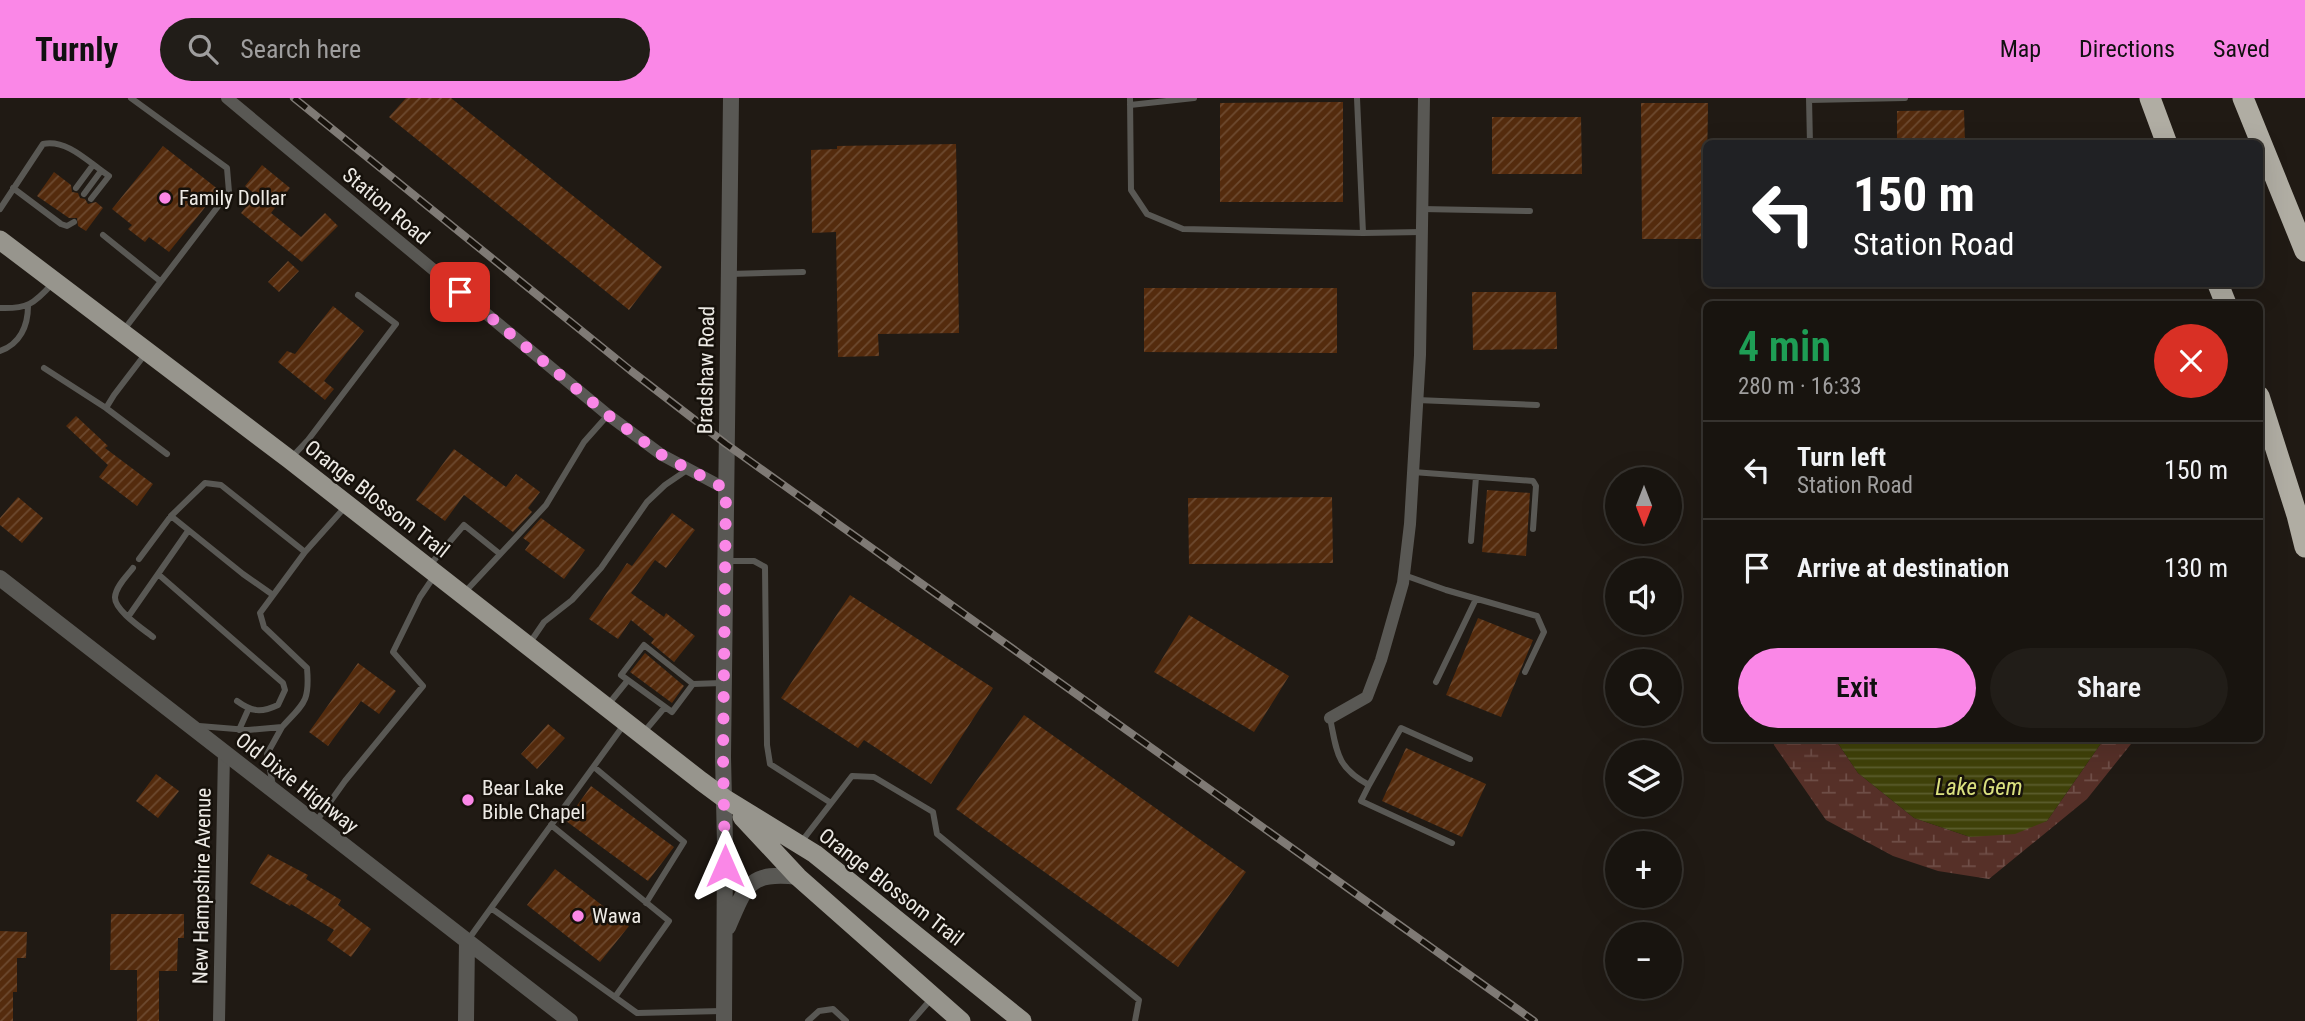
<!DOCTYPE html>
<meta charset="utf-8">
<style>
:root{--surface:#18140f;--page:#211d18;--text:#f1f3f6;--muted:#9f9e9e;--line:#36332f;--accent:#fa87e7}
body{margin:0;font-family:"Roboto Condensed",sans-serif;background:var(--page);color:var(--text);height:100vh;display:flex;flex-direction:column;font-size:26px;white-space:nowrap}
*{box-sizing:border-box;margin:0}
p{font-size:23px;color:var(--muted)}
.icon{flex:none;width:38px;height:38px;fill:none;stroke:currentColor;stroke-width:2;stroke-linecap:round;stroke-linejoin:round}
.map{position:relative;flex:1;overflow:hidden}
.side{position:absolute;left:1703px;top:203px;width:560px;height:441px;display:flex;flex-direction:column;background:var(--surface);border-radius:10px;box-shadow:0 7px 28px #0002,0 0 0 2px var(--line)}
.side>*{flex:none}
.banner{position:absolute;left:1703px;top:42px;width:560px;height:147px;border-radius:10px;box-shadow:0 7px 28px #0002,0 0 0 2px var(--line);background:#202124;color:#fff;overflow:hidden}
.needle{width:46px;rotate:180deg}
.buttons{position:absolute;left:1605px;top:369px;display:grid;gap:14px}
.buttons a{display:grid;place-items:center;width:77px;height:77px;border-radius:50%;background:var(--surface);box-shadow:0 7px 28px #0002,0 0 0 2px var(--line);font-size:35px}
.pin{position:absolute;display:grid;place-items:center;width:60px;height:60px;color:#fff;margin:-30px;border-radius:14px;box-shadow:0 4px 10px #0006}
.me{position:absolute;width:77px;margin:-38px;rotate:0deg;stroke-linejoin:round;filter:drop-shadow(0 0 5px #0008)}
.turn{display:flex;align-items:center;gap:24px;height:147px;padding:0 35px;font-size:32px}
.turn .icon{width:91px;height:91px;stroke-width:2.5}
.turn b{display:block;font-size:49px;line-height:60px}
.round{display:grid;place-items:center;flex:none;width:74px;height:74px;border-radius:37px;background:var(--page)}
.head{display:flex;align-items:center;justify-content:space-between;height:119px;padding:0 35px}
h1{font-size:42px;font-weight:600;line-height:52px;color:#1e9e55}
.action{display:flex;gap:14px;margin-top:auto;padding:14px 35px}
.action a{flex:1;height:80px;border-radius:42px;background:var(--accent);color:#111;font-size:28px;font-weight:600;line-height:80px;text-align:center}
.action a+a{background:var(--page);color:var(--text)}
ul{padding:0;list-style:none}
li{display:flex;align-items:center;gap:21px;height:98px;padding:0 35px;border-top:2px solid var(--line)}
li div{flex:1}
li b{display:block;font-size:26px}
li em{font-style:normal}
header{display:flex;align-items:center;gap:42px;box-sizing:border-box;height:98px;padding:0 35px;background:var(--accent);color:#111}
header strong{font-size:33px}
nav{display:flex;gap:38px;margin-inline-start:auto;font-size:24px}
.search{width:490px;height:63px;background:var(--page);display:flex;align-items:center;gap:18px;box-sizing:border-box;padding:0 24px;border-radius:38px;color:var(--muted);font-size:26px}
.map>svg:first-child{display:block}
.wetland{fill:url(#wetland-marsh)}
.water{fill:url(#water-rules)}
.building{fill:url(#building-hatch)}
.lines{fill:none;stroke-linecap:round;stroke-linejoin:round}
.service{stroke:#595854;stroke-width:6}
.minor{stroke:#595854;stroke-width:12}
.tertiary{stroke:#595854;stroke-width:16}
.primary{stroke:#97958d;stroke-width:19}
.motorway{stroke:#b0ada3;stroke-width:21}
.rail-casing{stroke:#7f7a75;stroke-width:8}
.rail{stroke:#16110b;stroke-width:5;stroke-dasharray:16;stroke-linecap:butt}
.route{stroke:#fa87e7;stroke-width:12;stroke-dasharray:0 21.6}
.poi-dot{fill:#fa87e7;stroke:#16110b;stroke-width:2.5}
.labels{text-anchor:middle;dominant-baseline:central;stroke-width:5;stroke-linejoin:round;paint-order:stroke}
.poi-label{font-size:21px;fill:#edeae5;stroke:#16110b;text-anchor:start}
.street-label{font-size:21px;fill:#edeae5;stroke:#16110b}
.water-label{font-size:23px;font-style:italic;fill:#dbe17f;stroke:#16110b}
</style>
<header>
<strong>Turnly</strong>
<div class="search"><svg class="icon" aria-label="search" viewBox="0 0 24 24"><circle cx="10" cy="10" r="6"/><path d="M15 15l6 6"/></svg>Search here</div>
<nav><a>Map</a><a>Directions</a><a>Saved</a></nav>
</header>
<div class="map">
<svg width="2305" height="923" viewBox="0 0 2305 923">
<defs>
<pattern id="wetland-marsh" width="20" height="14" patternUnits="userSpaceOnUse" patternTransform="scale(1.75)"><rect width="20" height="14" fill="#563028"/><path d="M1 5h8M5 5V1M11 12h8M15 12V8" fill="none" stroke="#6f4e47"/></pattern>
<pattern id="water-rules" width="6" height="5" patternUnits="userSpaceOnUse" patternTransform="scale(1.75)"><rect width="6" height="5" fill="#3f4109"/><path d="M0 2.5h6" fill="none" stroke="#5b5d2d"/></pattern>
<pattern id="building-hatch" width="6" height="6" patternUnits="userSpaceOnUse" patternTransform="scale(1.75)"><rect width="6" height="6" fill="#542b0d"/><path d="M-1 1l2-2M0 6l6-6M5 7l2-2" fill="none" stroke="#6d4a30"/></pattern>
</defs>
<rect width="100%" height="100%" fill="#201a14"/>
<path class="wetland" d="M 1773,641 L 1835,641 L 1858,675 L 1914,720 L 1970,739 L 2047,723 L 2104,641 L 2135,641 L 2087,701 L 1989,781 L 1938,773 L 1893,758 L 1826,722 L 1774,647 Z"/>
<path class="water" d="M 1835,641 L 2104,641 L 2047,723 L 2015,736 L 1970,739 L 1914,720 L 1858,675 Z"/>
<path class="building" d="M 406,0 L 451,0 L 662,169 L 629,212 L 389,19 Z
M 1343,4 L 1343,104 L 1220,104 L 1220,5 Z
M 1641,5 L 1708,5 L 1706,141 L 1642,141 Z
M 1964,12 L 1965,46 L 1897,46 L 1897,13 Z
M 1492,19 L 1581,19 L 1582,76 L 1492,76 Z
M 956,46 L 959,235 L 878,236 L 879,258 L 838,259 L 836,134 L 812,135 L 811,52 L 837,51 L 837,48 Z
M 163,48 L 219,92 L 169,154 L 149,139 L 145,144 L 128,131 L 132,127 L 112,111 Z
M 262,67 L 290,90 L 271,115 L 301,139 L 325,115 L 338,128 L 302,164 L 241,115 L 256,97 L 245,88 Z
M 54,74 L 71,87 L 72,94 L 78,95 L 80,100 L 85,101 L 88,106 L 96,104 L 103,110 L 86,133 L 78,128 L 77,120 L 69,120 L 37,98 Z
M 288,163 L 299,173 L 279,194 L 268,184 Z
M 1144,190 L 1337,190 L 1337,255 L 1144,254 Z
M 1472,194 L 1556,194 L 1557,251 L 1473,252 Z
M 333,208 L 364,233 L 324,283 L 334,291 L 325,302 L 278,264 L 287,253 L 295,256 Z
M 76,318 L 108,348 L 105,350 L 153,386 L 137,408 L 99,379 L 108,367 L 66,328 Z
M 454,351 L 506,389 L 516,376 L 540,394 L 528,410 L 532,414 L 513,434 L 464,397 L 445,423 L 416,402 Z
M 1487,392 L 1530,395 L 1526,458 L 1482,454 Z
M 18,399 L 43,420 L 22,445 L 0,427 L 0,420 Z
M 1332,399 L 1333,465 L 1189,466 L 1188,400 Z
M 672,415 L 695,432 L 666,470 L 655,462 L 631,495 L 664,519 L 666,515 L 695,538 L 674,564 L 651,545 L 654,541 L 631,522 L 618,541 L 589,521 L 627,465 L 632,468 Z
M 541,420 L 585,452 L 564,481 L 525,452 L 530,445 L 523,440 Z
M 850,497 L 993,590 L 931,686 L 864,642 L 858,650 L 781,600 Z
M 1189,517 L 1289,578 L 1254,634 L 1154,574 Z
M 1478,520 L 1533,542 L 1501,619 L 1446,597 Z
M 645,555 L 684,588 L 672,605 L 630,574 Z
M 358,565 L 396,593 L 379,616 L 361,603 L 328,648 L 309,634 Z
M 1024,617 L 1246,774 L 1178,869 L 956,711 Z
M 548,626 L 565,640 L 537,671 L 521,656 Z
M 1406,650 L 1486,686 L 1462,739 L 1382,703 Z
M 156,676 L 179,693 L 158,720 L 136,703 Z
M 591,688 L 674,749 L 648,783 L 566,723 Z
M 268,756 L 308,777 L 306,781 L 341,802 L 338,807 L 371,831 L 351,859 L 327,842 L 334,832 L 291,806 L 290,808 L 250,785 Z
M 555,771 L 629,828 L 600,864 L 527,807 Z
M 111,816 L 184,816 L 184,840 L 178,840 L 177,873 L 159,873 L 159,923 L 137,923 L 137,872 L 110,872 Z
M 0,833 L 27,834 L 26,860 L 17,860 L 17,894 L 13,894 L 13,923 L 0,923 Z"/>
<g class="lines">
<path class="service" d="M 1130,0 L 1131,92 L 1147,116 L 1183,131 L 1363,135
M 1357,0 L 1363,135 L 1422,134
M 1809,0 L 1810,46
M 1809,2 L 1905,0
M 1130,7 L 1194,0
M 13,90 L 61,126 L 67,128 L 74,124
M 76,90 L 93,67
M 84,96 L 101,73
M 0,111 L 43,46 C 68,41 89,65 109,78 L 91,101
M 1422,111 L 1530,113
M 103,137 L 160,183
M 730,176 L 803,174
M 0,210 C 27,211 34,206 52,186
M 123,233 L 229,94 L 227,70 L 131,0
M 0,253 C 20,246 28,228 28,208
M 146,255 L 114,297 L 106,310 L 167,356
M 44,270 L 106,310
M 1417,302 L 1537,307
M 291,360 L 308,342 L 396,226 L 358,197
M 1413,374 L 1533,383 L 1536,388 L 1533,431
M 171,418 L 243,476 L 273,497
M 1471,443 L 1476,379
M 139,461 L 171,418 L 205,385 L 221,387 L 305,454
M 727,463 L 754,463 L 765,469 L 767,647 L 770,666 L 831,705
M 429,468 L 464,427 L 500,456
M 133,470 C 127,478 116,488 115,499 C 114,512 143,531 153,539
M 158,476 L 283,585 L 285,592 L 278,607 C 261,615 252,614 237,603
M 1404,477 L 1446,492 L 1537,518 L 1544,534 L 1525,574
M 464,495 L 546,407 L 584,344 L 608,317
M 128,519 L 188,433
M 529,546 L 544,524 L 572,502 L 601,470 L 647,404 L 665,387 L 687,372
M 1436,584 L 1476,501
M 693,586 L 644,547 L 621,577 L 672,614 L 693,586 L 722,585
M 607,608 L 628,582
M 1330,620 C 1337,654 1336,669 1369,687 L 1401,630 L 1470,661
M 199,628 L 248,632 L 282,629 L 267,656 L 273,688
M 623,628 L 491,810 L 637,915 L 722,913
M 282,629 C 304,605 310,604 307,570 L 264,529 L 260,515 L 305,454 L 346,408
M 239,632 L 248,612
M 644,634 L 665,609
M 594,669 L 684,744 L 646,805
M 1369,687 L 1361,703 L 1452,745
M 315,725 L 345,683 L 423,588 L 393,554 L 420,499 L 435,477
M 551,727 L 669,823 L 615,899
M 802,743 L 852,678 L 874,679 L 933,714 L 937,736 L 1139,902 L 1135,923
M 468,842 L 491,810
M 808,923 L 819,913 L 833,911 L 846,923
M 912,923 L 932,900"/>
<path class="minor" d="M 227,0 L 608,317 L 662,357 L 726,391
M 1330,620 L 1367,599 L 1381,562 L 1403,485 L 1410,426 L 1420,257 L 1424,0
M 219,923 L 224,655"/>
<path class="tertiary" d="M 0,480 L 570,923
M 728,829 C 746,788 748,773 798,779
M 466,923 L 467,843
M 724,923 L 725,746 L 723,659 L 731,0"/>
<path class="primary" d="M 0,142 L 289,361 L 701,683 L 724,700 L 815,756 L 1022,923
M 742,719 L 798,779 L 961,923"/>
<path class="motorway" d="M 2150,0 L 2167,46
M 2243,0 L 2305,153
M 2218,186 L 2226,206
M 2259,298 L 2297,417 L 2305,449"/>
<g class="rail-casing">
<path id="rail" d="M 294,0 L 630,272 L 726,346 L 1534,923"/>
</g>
<use href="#rail" class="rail"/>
</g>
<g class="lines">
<path class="route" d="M 460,194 L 608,317 L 662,357 L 726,391 L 723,659 L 725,768"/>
</g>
<g class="poi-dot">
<circle cx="165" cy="100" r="7"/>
<circle cx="468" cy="702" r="7"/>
<circle cx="578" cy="818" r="7"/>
</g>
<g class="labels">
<g class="poi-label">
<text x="179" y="100">Family Dollar</text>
<text x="482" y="690">Bear Lake<tspan x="482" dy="24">Bible Chapel</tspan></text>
<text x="592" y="818">Wawa</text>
</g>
<g class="street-label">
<text transform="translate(386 108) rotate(40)">Station Road</text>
<text transform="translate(706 272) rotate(-89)">Bradshaw Road</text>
<text transform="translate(377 401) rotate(38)">Orange Blossom Trail</text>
<text transform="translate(297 685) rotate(38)">Old Dixie Highway</text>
<text transform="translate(202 788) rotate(-89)">New Hampshire Avenue</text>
<text transform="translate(891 789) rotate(38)">Orange Blossom Trail</text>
</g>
<g class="water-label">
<text x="1979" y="689">Lake Gem</text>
</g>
</g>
</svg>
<div class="buttons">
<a><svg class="needle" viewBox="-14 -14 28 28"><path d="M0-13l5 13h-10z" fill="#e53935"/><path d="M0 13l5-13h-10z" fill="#9f9e9e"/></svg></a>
<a><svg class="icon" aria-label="sound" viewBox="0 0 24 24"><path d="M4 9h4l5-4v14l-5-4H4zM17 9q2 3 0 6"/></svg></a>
<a><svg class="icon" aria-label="search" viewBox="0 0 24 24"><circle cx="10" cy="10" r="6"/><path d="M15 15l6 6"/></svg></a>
<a><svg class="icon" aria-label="layers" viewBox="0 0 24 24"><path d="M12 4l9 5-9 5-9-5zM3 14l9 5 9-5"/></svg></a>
<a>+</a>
<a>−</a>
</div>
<div class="pin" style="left:460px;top:194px;background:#d93025"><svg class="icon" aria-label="arrive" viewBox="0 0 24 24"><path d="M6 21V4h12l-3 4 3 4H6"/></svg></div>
<svg class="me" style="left:725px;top:768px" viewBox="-20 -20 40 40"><path d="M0-17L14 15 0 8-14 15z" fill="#fa87e7" stroke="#fff" stroke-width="4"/></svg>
<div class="banner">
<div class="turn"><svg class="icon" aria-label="left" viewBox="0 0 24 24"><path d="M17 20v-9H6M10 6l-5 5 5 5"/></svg><div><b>150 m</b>Station Road</div></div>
</div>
<section class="side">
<div class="head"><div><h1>4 min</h1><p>280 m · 16:33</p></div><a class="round" style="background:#d93025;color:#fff"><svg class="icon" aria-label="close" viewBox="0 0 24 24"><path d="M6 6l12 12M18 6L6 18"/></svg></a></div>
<ul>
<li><svg class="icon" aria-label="left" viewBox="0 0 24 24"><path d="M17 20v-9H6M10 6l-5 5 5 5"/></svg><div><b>Turn left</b><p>Station Road</p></div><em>150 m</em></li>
<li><svg class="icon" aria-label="arrive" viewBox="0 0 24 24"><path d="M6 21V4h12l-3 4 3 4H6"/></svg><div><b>Arrive at destination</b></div><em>130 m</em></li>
</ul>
<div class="action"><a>Exit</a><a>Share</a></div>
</section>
</div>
